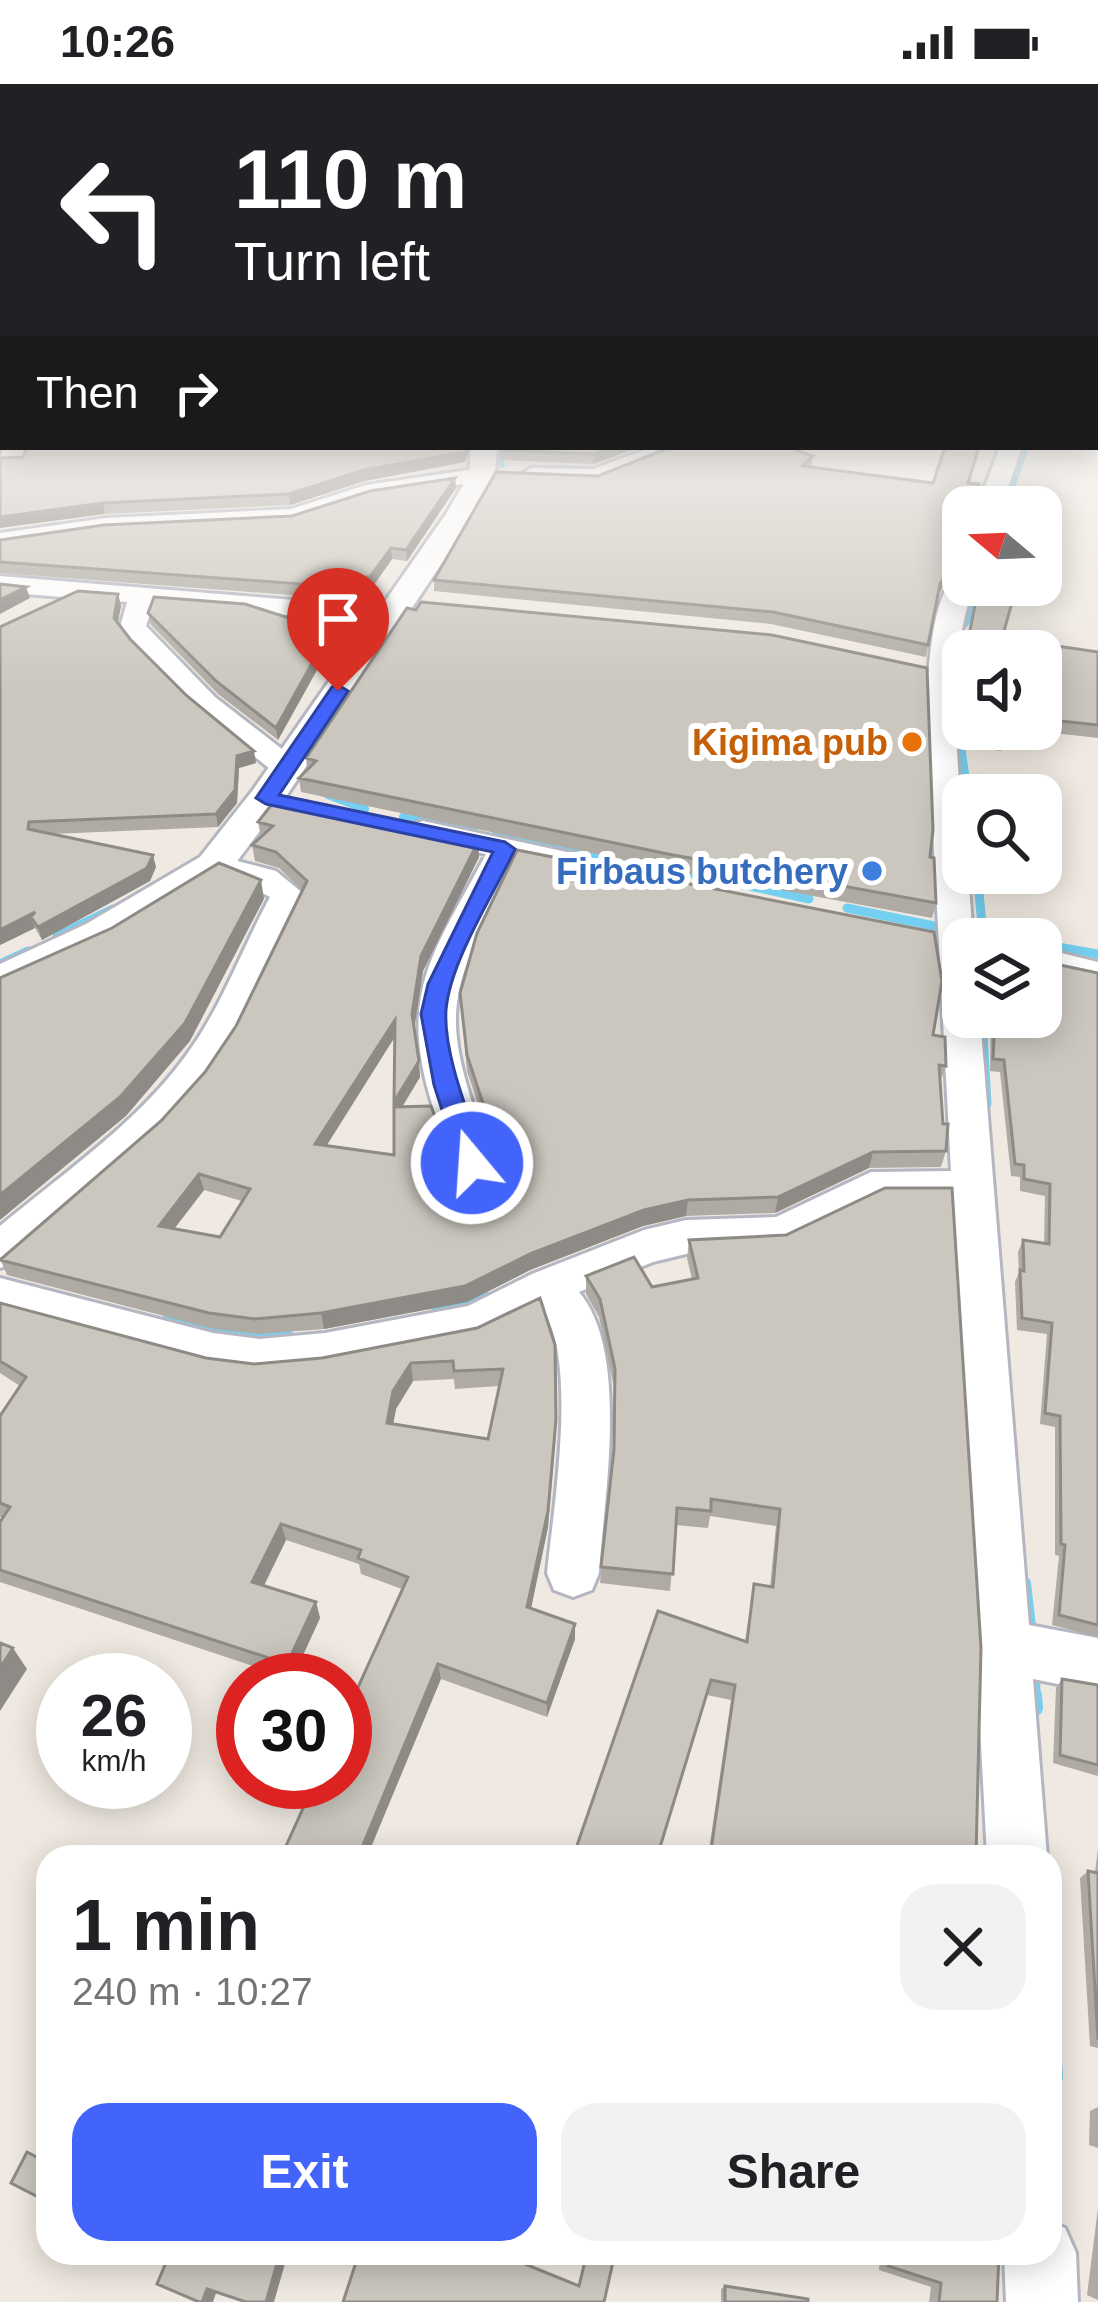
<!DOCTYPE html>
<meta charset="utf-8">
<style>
:root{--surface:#fff;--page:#f2f2f2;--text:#202124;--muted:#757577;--accent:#4264fb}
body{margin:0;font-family:Arial,sans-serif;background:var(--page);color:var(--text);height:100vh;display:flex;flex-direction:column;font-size:45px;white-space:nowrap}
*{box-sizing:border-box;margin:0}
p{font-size:39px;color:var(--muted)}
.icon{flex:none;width:66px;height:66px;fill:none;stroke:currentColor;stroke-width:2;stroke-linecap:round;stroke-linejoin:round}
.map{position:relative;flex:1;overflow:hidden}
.drawer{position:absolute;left:36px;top:1761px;width:1026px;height:420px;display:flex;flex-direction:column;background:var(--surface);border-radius:36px;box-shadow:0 6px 30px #0003}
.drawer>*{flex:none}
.top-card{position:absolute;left:0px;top:0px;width:1098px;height:366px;box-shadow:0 6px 30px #0003;background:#202124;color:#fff;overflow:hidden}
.needle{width:78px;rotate:289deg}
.controls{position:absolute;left:942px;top:402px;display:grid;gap:24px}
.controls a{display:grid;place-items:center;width:120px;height:120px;border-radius:24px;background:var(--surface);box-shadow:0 6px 30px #0003;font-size:60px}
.speed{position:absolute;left:36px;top:1569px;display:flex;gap:24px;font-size:60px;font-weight:700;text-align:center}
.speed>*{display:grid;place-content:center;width:156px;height:156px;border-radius:50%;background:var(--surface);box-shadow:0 6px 30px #0003;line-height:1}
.speed small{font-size:30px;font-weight:400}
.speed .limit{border:18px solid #d22;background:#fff;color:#111}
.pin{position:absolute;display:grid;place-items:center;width:102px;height:102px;color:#fff;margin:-123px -51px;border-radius:50% 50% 50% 0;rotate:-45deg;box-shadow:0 0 12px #0007}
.pin .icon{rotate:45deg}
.me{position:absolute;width:132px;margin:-66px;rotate:342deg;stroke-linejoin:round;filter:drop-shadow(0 0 9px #0008)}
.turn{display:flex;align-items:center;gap:42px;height:252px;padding:0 36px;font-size:54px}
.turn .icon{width:156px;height:156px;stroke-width:2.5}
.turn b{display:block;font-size:84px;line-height:102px}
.then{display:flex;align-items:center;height:114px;padding:0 36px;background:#0003;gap:24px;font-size:45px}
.round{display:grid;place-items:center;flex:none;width:126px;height:126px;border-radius:36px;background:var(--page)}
.head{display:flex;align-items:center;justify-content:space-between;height:204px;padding:0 36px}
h1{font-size:72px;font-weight:700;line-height:90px}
.action{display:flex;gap:24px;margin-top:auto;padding:24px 36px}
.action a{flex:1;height:138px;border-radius:36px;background:var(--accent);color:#fff;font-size:48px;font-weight:700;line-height:138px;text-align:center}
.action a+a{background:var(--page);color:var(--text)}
.status{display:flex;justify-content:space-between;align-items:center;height:84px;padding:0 60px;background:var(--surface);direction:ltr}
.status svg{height:33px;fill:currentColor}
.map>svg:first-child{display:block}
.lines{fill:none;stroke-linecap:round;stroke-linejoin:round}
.stream-far4{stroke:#75cff0;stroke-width:6}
.stream-far3{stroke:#75cff0;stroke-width:8}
.stream-far2{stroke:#75cff0;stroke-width:9}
.stream-far1{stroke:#75cff0;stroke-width:12}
.stream{stroke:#75cff0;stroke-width:16}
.minor-casing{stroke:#b4b7c1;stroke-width:6}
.tertiary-casing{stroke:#b4b7c1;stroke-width:6}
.minor{fill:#fff;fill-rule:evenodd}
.tertiary{fill:#fff;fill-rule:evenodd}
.wall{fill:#afaba4;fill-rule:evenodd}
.shaded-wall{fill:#8e8b86}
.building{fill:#cbc7bf;stroke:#8e8b86;stroke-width:3;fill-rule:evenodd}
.route{fill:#4264fb;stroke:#2b41a3;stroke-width:3}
.food-dot{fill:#e8710a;stroke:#fff;stroke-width:4.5}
.shop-dot{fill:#3f7fe0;stroke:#fff;stroke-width:4.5}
.labels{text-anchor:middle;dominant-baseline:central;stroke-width:12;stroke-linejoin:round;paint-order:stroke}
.far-food-label{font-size:36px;font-weight:bold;fill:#c56008;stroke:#fff;text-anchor:end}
.far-shop-label{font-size:36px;font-weight:bold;fill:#366cbe;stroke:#fff;text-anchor:end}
</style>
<div class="status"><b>10:26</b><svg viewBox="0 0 49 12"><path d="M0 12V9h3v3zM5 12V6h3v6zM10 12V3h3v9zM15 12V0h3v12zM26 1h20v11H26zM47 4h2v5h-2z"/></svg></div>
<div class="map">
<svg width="1098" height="2218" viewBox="0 0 1098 2218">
<rect width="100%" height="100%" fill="#efe9e1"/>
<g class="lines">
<path class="stream-far4" d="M 499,363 L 502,381
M 1005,423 L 1026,363"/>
<path class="stream-far3" d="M 965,539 L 976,515
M 955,619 L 968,711
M 328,711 L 365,725
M 403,733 L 473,745
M 496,751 L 634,778"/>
<path class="stream-far2" d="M 690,789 L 809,815
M 977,789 L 983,850 L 1010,855
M 847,824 L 944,844
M 57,852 L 113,825
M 1041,860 L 1098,870
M 0,880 L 28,867
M 982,933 L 987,1020"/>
<path class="stream-far1" d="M 436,1229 L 487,1214
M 165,1238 L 289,1253
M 1025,1499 L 1031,1552
M 1033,1583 L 1035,1614"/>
<path class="stream" d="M 1034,1611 L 1035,1624
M 1050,1905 L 1055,1993"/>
<g class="minor-casing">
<path id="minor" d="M 653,363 L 684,363 C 656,387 551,416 520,391 L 531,384 L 593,385 Z
M 1000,363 L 1022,363 L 1001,423 L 977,423 Z
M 482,384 L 493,391 L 490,396 L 370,414 L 293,439 L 106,448 L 0,463 L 0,449 L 106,434 L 291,425 L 366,401 Z
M 963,488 L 963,501 L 974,501 C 941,594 963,692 963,789 L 968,789 L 973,855 L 963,855 L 963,933 L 980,933 L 1029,1541 L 1098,1554 L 1098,1608 L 1033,1595 L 1047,1773 L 987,1773 L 952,1118 L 879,1118 L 782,1165 L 686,1170 L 653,1178 L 579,1208 C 630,1268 604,1413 599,1489 L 592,1506 L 573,1513 L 554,1506 L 547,1489 C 553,1428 579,1273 542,1226 L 477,1257 L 325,1287 L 259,1293 L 213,1287 L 0,1230 L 0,1194 L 213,1249 L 259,1255 L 325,1249 L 468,1222 L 532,1190 L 644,1146 L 686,1136 L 776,1133 L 871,1088 L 951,1087 L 926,618 C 929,588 931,499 963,488 Z
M 0,492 L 391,524 L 404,532 L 391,540 L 153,520 L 146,542 L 215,613 L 296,676 L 300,682 L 285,691 L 274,688 C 219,644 162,600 120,543 L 127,518 L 0,508 Z
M 423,737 L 585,772 L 589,779 L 573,789 L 516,776 C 443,919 438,926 493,1079 L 487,1090 L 472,1094 L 457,1090 C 445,1069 439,1043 432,1020 C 397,907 435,867 486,770 L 412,754 L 407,747 L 412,740 Z
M 214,771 L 276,787 L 305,811 C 273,874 249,944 206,1001 C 153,1069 80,1122 15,1179 L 0,1184 L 0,1142 C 67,1086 145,1034 194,960 C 225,914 244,861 270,813 L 242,798 L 202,788 L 198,781 L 202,774 Z
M 1041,864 L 1098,878 L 1098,900 L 1041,886 Z
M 1050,2138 L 1065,2144 L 1076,2169 L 1078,2218 L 1006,2218 L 1004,2169 L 1050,2169 Z"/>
</g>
<g class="tertiary-casing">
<path id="tertiary" d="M 471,363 L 497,363 L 495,391 L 474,431 L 285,714 L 228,789 L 116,858 L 0,911 L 0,880 L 86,840 L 200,773 L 253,706 L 446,430 L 469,391 Z"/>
</g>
<use href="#minor" class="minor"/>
<use href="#tertiary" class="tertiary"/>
</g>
<path class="wall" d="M 27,363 L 470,363 L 465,378 L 365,397 L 290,421 L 105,430 L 23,373 Z
M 500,363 L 640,363 L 593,380 L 501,376 Z
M 808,368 L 806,369 L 813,372 L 811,383 L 933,399 L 969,399 L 963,463 L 950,491 L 938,511 L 926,573 L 771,540 L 434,507 L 434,496 L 598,392 Z
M 455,394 L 456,404 L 407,477 L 392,475 L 371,505 L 362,504 L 356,516 L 0,489 L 0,456 L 292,432 Z
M 976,501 L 1018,501 L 1002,554 L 1098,568 L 1098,654 L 1018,645 L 1041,645 L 1041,567 L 964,567 L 978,502 Z
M 118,510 L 121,522 L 118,539 L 130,555 L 256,679 L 239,684 L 237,719 L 218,743 L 51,750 L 156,783 L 150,797 L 42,856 L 35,844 L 0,861 L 0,543 Z
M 148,529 L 330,547 L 332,559 L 278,656 L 218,610 L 151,541 Z
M 963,571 L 963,645 L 1006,645 L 1001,667 L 961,661 Z
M 306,674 L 930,773 L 936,819 L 932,834 L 667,785 L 301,708 L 299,694 L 307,685 Z
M 258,738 L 478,758 L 479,773 L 423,887 L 414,943 L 420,993 L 402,1023 L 452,1076 L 470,1083 L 490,1076 L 494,1068 L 467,987 L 460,909 L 933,951 L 946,982 L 940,998 L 946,1067 L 941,1083 L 869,1084 L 775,1129 L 686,1132 L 643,1142 L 530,1186 L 467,1218 L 324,1245 L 259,1250 L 214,1245 L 7,1191 L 0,1175 L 161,1037 L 205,988 L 236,942 L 302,806 L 279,784 L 255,777 L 252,761 L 261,753 ZM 394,954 L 394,1071 L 327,1061 ZM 204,1106 L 242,1117 L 220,1153 L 174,1145 Z
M 1098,889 L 1098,1553 L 1052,1541 L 1059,1472 L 1055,1471 L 1055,1343 L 1040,1340 L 1047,1250 L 1017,1246 L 1015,1198 L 1019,1188 L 1018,1168 L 1023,1156 L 1044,1159 L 1045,1112 L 1020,1107 L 1020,1093 L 1011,1092 L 1000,988 L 990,987 L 991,933 L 1041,933 Z
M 689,1156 L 976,1773 L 708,1773 L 731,1616 L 707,1611 L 658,1527 L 745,1557 L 754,1500 L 770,1503 L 776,1442 L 710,1432 L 708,1444 L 676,1441 L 670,1507 L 600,1499 L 613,1375 L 614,1303 L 599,1233 L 586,1210 L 586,1192 L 652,1203 L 692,1195 L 687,1174 Z
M 0,1219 L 206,1274 L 254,1280 L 322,1274 L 477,1244 L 556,1352 L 548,1443 L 531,1524 L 575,1540 L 575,1555 L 547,1633 L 441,1595 L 402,1505 L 361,1490 L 359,1480 L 286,1456 L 264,1501 L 316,1518 L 320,1534 L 292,1595 L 0,1498 L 0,1438 L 3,1434 L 0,1433 L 0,1332 L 20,1302 L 0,1289 ZM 454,1295 L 455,1305 L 499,1302 L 488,1355 L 393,1340 L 396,1325 L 413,1297 Z
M 1062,1595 L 1098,1601 L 1098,1692 L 1053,1679 L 1056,1604 Z
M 1098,1765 L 1098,1964 L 1090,1962 L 1080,1794 L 1088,1787 L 1095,1788 Z
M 1098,2023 L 1098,2064 L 1089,2061 L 1090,2027 Z
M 1098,2124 L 1098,2216 L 1087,2211 Z
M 775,2169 L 802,2169 L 802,2172 L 796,2176 Z
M 880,2169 L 999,2169 L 997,2218 L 929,2218 L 931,2203 L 879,2186 Z
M 725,2202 L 808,2218 L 721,2218 L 721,2205 Z"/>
<path class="shaded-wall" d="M 2,351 L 4,363 L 0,373 L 0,355 Z
M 470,363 L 465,378 L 365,397 L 290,421 L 289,410 L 364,386 Z
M 612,363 L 640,363 L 593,380 L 594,370 Z
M 455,394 L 456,404 L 407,477 L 406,466 Z
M 103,419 L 105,430 L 0,444 L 0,433 Z
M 963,460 L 959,476 L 963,474 L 963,484 L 950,491 L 937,512 L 940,500 Z
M 391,464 L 392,475 L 371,505 L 370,493 Z
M 361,493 L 362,504 L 356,516 L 355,504 Z
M 26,503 L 30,514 L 0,530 L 0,516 Z
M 118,510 L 121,522 L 116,546 L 114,534 Z
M 330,547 L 332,559 L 278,656 L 276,644 Z
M 254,667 L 256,679 L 239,684 L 237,719 L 218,743 L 216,730 L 237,672 Z
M 478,758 L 479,773 L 423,887 L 414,946 L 412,930 L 421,872 Z
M 153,771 L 156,783 L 150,797 L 42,856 L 38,843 Z
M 261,796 L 264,815 L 190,957 L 126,1032 L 0,1136 L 0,1111 Z
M 35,828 L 31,833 L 35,844 L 0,861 L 0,846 Z
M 395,936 L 396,951 L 318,1075 L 315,1060 Z
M 419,977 L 420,993 L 396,1033 L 394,1018 Z
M 873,1068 L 869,1084 L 775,1129 L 778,1113 Z
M 199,1090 L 204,1106 L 164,1158 L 159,1142 Z
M 688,1116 L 686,1132 L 643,1142 L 530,1186 L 467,1218 L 324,1245 L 321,1229 L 530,1170 L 644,1126 Z
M 411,1279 L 413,1297 L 396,1325 L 390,1356 L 387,1339 L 393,1307 Z
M 556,1335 L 548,1443 L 528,1539 L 527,1523 Z
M 281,1440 L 286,1456 L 258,1514 L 252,1498 Z
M 316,1518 L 320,1534 L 292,1595 L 287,1580 Z
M 575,1540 L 575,1555 L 547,1633 L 547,1619 Z
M 13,1564 L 27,1585 L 0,1627 L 0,1584 Z
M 438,1580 L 441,1595 L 367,1773 L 358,1773 Z
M 280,2169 L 288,2169 L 274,2218 L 266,2218 Z
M 207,2205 L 216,2209 L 213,2218 L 202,2218 Z"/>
<path class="building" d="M 0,299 L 3,299 L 3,351 L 0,355 Z
M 1095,299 L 1098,299 L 1098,327 L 1095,327 Z
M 27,363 L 466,363 L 465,368 L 364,386 L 289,410 L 103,419 L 0,433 L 0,374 L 23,373 Z
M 500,363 L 612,363 L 594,370 L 500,366 Z
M 671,363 L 803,363 L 798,367 L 813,372 L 802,382 L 933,399 L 945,363 L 979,363 L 968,399 L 979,400 L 977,415 L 974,423 L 963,423 L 963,460 L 960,471 L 963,472 L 963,474 L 953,479 L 940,500 L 928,561 L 773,528 L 434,496 L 496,388 L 598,392 Z
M 455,394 L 406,466 L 391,464 L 370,493 L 361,493 L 355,504 L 0,478 L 0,456 L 104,441 L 292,432 L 370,407 Z
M 0,500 L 26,503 L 0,516 Z
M 979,501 L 1017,501 L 1002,554 L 1098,568 L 1098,641 L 1041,635 L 1041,567 L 966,567 Z
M 78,507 L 118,510 L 114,534 L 130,555 L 187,612 L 254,667 L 237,672 L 235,706 L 216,730 L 29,738 L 28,745 L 153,771 L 147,784 L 38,843 L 31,833 L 35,828 L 0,846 L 0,543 Z
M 154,513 L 245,520 L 330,547 L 276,644 L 216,597 L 148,529 Z
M 421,518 L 772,551 L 927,584 L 933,746 L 930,773 L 934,774 L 936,819 L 668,770 L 299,694 L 316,677 L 306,674 L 407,524 L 416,526 Z
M 965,645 L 1006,645 L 1005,654 L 964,649 Z
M 276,715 L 478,758 L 421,872 L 412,930 L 419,977 L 394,1018 L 395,936 L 315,1060 L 394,1071 L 394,1023 L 431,1022 L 452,1076 L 470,1083 L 490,1076 L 497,1062 L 467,971 L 460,909 L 477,849 L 517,766 L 934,848 L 942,897 L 933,951 L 945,953 L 946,982 L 939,981 L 943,1040 L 948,1040 L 946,1067 L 873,1068 L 778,1113 L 688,1116 L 644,1126 L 530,1170 L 465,1202 L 321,1229 L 255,1235 L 209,1229 L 0,1176 L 161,1037 L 205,988 L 236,942 L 307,797 L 276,768 L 252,761 L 273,742 L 258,738 ZM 199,1090 L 250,1105 L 220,1153 L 159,1142 Z
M 219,779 L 261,796 L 185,939 L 120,1013 L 0,1111 L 0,894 L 112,844 Z
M 1041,877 L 1098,889 L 1098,1541 L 1059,1531 L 1065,1461 L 1061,1460 L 1060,1332 L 1045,1329 L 1052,1239 L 1022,1234 L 1020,1186 L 1024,1187 L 1023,1156 L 1049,1160 L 1050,1100 L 1024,1095 L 1024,1081 L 1015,1080 L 1004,976 L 993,975 L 995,933 L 1041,933 Z
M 885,1104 L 952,1104 L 981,1564 L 976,1773 L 710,1773 L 735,1601 L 711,1596 L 657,1773 L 573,1773 L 658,1527 L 747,1558 L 754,1500 L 773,1503 L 780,1425 L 711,1415 L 711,1427 L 677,1424 L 673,1490 L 601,1483 L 614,1365 L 615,1285 L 600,1215 L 586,1192 L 634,1173 L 652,1203 L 698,1194 L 689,1156 L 786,1151 Z
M 540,1214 L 555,1261 L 556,1335 L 548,1427 L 527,1523 L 575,1540 L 547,1619 L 438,1580 L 358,1773 L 281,1773 L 315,1698 L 345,1698 L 345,1632 L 408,1493 L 358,1474 L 361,1466 L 281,1440 L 252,1498 L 316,1518 L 287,1580 L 0,1486 L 0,1438 L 10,1423 L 0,1419 L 0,1332 L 26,1293 L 0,1277 L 0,1219 L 206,1274 L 254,1280 L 322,1274 L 477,1244 ZM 453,1277 L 454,1287 L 503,1285 L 488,1355 L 387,1339 L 393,1307 L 411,1279 Z
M 0,1559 L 13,1564 L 0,1584 Z
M 1062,1595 L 1098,1601 L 1098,1681 L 1060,1671 Z
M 1088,1787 L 1098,1789 L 1098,1956 Z
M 27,2068 L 48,2079 L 48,2118 L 11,2099 Z
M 170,2169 L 280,2169 L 266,2218 L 246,2218 L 207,2205 L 202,2218 L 199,2218 L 157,2200 Z
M 359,2169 L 517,2169 L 515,2176 L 579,2202 L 587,2169 L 615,2169 L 604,2218 L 343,2218 Z
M 889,2169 L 999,2169 L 997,2218 L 939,2218 L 941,2199 L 888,2182 Z
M 725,2202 L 808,2215 L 808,2218 L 725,2218 Z"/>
<linearGradient id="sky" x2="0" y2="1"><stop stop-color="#7abfeb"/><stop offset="0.49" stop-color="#f8f5f2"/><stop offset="1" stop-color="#f8f5f2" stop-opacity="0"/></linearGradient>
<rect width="1098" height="610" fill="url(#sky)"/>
<path class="route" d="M 338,601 L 348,607 L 279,711 L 505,758 L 515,765 C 494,810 450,877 446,926 C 443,971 471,1036 485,1079 L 472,1089 L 459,1079 L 434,1001 L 421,930 L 428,900 L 493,768 L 266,720 L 256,714 L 332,603 Z"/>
<circle class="food-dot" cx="912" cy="658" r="12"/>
<circle class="shop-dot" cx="872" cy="787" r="12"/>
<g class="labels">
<g class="far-food-label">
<text x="888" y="658">Kigima pub</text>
</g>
<g class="far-shop-label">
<text x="848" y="787">Firbaus butchery</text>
</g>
</g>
</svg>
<div class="controls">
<a><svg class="needle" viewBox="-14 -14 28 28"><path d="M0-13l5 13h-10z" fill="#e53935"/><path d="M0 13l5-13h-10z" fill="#757577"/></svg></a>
<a><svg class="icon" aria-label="sound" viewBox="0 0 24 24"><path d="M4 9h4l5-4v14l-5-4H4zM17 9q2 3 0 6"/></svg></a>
<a><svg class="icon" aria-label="search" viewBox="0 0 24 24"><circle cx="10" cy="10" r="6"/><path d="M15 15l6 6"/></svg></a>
<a><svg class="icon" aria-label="layers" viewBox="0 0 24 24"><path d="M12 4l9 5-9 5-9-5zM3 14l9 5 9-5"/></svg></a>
</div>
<div class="speed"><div>26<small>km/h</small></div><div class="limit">30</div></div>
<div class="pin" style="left:338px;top:607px;background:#d93025"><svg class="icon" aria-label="arrive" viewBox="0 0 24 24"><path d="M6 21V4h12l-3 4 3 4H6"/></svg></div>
<svg class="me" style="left:472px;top:1079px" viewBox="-20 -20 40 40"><circle r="17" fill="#4264fb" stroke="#fff" stroke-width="3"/><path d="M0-11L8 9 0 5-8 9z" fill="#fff"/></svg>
<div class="top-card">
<div class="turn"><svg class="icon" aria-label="left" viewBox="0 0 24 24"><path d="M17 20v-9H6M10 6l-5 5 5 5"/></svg><div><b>110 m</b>Turn left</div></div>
<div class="then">Then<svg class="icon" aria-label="right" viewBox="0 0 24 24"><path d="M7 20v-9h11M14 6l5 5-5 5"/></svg></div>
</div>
<section class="drawer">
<div class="head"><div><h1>1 min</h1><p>240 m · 10:27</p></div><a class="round"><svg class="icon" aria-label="close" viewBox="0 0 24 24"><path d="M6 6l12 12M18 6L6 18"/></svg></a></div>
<div class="action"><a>Exit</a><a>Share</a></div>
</section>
</div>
